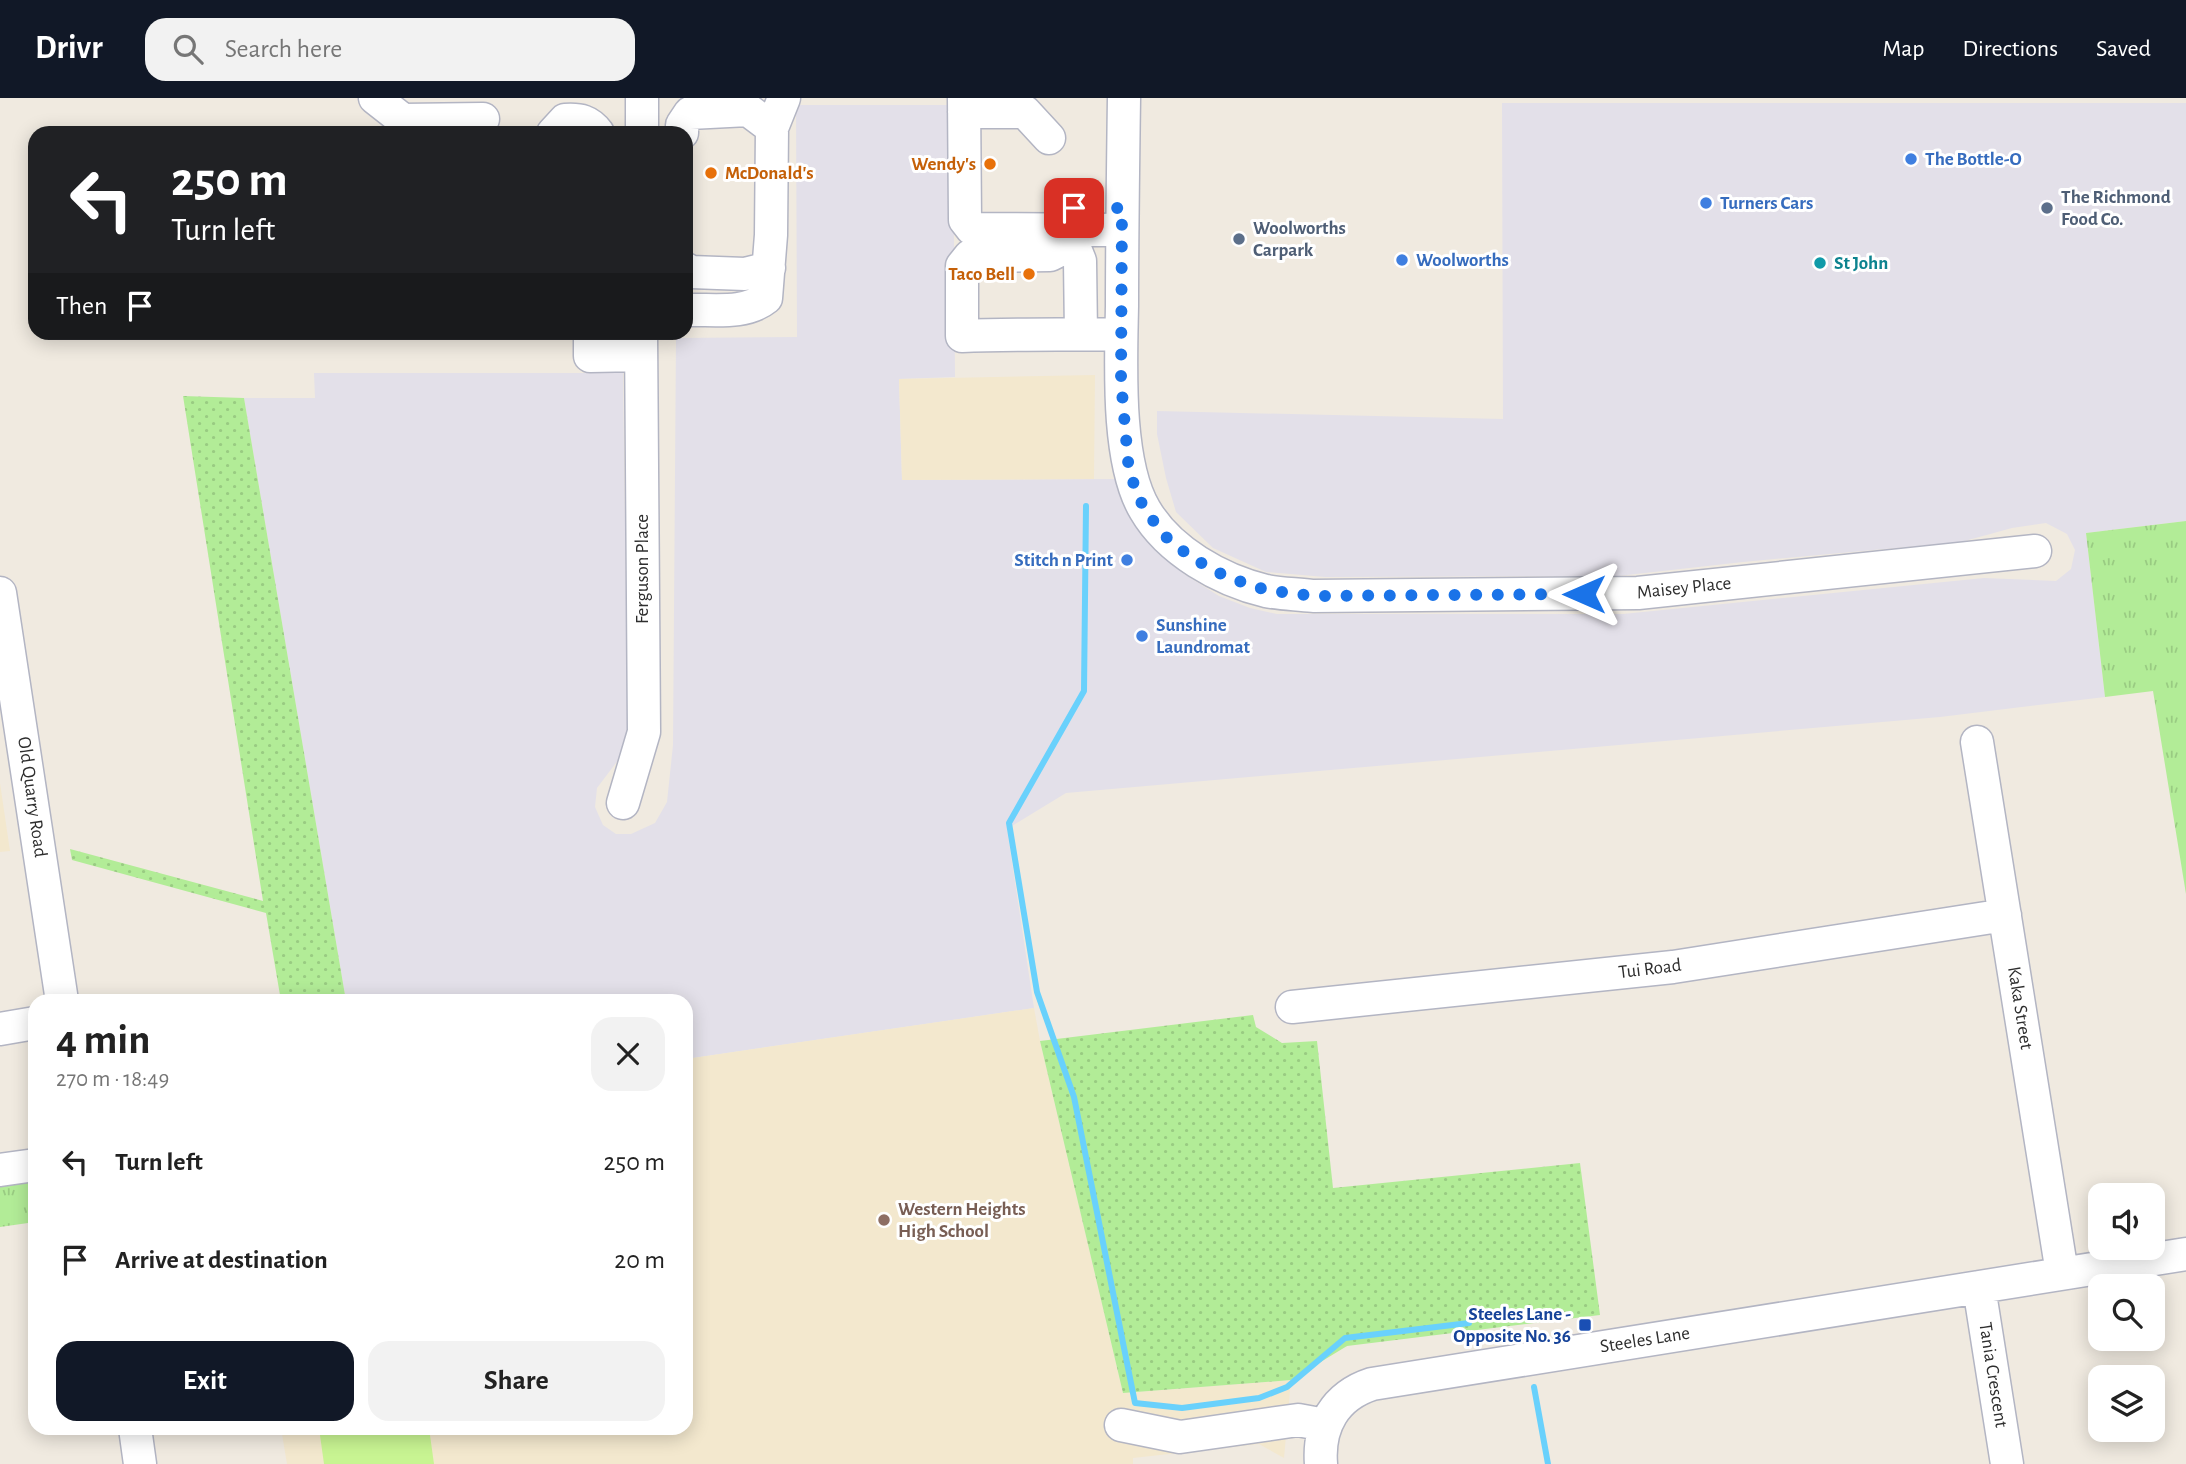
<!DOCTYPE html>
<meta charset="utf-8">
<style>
:root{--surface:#fff;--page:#f2f2f2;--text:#222;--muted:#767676;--accent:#111827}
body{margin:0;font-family:"Alegreya Sans",sans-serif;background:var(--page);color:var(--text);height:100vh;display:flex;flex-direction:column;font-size:26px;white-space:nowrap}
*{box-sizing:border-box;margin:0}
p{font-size:23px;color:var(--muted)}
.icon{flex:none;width:38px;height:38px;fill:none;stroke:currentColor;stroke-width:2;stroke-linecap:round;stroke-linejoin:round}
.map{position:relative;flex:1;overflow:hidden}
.details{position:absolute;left:28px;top:896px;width:665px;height:441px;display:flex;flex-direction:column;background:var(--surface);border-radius:21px;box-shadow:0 4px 18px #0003}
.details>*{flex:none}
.hud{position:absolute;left:28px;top:28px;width:665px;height:214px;border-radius:21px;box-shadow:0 4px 18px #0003;background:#202124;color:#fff;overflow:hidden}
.controls{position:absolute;left:2088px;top:1085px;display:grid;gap:14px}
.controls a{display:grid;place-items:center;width:77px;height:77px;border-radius:14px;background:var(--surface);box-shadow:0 4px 18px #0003;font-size:35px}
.pin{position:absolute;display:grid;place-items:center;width:60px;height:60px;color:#fff;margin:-30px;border-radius:14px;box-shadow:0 4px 10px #0006}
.me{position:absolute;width:77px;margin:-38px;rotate:270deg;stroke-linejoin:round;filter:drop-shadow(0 0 5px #0008)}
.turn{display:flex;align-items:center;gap:24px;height:147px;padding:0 28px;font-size:32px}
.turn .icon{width:91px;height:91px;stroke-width:2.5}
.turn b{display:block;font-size:49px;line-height:60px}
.then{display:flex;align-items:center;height:66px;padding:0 28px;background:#0003;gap:14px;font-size:26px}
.round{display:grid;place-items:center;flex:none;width:74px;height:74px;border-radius:21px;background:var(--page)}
.headline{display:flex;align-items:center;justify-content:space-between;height:119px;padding:0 28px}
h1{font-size:42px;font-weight:600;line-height:52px}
.primary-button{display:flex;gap:14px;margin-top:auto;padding:14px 28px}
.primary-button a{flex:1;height:80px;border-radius:21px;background:var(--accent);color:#fff;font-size:28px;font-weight:600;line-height:80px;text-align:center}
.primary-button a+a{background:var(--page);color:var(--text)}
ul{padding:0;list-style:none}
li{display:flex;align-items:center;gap:21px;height:98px;padding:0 28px}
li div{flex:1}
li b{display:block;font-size:26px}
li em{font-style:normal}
header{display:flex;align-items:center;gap:42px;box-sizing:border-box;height:98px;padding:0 35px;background:var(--accent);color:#fff}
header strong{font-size:33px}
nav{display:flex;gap:38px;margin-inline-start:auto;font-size:24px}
.search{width:490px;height:63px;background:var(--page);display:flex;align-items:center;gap:18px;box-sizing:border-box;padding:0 24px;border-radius:21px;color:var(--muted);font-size:26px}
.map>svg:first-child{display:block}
.industrial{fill:#e3e0e9}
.education{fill:#f3e8ce}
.grass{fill:url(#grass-tufts)}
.park{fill:url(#park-dots)}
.pitch{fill:#c8f492}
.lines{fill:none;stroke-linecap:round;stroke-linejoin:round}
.stream{stroke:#69d1fc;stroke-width:6}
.minor-casing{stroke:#b3b5c3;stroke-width:35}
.minor{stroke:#fff;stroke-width:32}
.route{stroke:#1a73e8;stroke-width:12;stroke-dasharray:0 21.6}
.shop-dot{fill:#3f7fe0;stroke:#fff;stroke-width:2.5}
.food-dot{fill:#e8710a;stroke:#fff;stroke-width:2.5}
.service-dot{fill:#5c6f8a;stroke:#fff;stroke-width:2.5}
.culture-dot{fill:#0f9aa8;stroke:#fff;stroke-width:2.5}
.education-dot{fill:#8d6e63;stroke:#fff;stroke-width:2.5}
.transit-dot{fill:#1a4fb4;stroke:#fff;stroke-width:2.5}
.labels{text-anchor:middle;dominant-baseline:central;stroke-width:6;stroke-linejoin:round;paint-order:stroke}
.shop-label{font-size:19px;font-weight:bold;fill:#366cbe;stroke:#fff;text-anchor:start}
.food-label{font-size:19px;font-weight:bold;fill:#c56008;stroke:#fff;text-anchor:end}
.service-label{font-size:19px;font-weight:bold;fill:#4e5e75;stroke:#fff;text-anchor:start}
.culture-label{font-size:19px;font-weight:bold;fill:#0d838f;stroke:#fff;text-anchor:start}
.street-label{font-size:19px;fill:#2e2e2e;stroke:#fff}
.education-label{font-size:19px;font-weight:bold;fill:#785e54;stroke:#fff;text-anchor:start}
.transit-label{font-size:19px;font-weight:bold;fill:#164399;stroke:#fff;text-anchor:end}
</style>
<header>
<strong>Drivr</strong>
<div class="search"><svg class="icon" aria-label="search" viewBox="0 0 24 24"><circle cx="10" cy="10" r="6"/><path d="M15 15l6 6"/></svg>Search here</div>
<nav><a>Map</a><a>Directions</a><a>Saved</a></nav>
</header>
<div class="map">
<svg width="2186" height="1366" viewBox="0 0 2186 1366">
<defs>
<pattern id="grass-tufts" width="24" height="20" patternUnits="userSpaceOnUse" patternTransform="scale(1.75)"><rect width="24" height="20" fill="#b2ec97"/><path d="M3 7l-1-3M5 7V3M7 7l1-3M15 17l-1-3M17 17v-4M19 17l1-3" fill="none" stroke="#99cb82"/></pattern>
<pattern id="park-dots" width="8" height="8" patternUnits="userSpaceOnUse" patternTransform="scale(1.75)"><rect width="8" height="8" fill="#b2ec97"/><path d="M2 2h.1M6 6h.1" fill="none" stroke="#99cb82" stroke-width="1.8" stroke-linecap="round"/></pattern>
</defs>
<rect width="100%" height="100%" fill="#f0eae0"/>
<path class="industrial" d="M 1502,5 L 2186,5 L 2186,423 L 2086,435 L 2105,599 L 1940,619 L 1066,695 L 1007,731 L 1034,910 L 686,961 L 686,903 L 346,903 L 244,300 L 315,300 L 314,275 L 623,275 L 628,649 L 597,690 L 595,709 L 603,727 L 616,736 L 631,736 L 655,725 L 667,704 L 673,647 L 676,240 L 797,239 L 796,7 L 953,7 L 955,279 L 899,281 L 902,382 L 1115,381 L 1143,433 L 1184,476 L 1219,498 L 1250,510 L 1277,516 L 1623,516 L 1984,480 L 2056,483 L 2071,471 L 2075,452 L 2067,436 L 2046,425 L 2012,430 L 1961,444 L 1743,464 L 1618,478 L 1325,479 L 1266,474 L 1213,450 L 1176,414 L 1166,380 L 1157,336 L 1157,313 L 1503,321 Z"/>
<path class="education" d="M 1095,277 L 1094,381 L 902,382 L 899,281 Z
M 0,685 L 10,753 L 0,754 Z
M 1034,910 L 1040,943 L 1123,1295 L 1291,1282 L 1284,1360 L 1259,1346 L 1133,1360 L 1133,1366 L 287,1366 L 281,1330 L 686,1330 L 686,961 Z"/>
<path class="grass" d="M 2186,423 L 2186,796 L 2153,593 L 2105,599 L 2086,435 Z
M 35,1072 L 35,1124 L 0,1129 L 0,1077 Z"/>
<path class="park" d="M 183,298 L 244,300 L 346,903 L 281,903 L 266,815 L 72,762 L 70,751 L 263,803 Z
M 1253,917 L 1256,929 L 1282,945 L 1317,943 L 1333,1090 L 1580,1065 L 1600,1217 L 1347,1248 L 1291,1282 L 1123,1295 L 1040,943 Z"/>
<path class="pitch" d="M 319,1330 L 429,1330 L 434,1366 L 324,1366 Z"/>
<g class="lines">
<path class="stream" d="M 1086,408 L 1084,593 L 1009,725 L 1037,894 L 1074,999 L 1135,1305 L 1182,1310 L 1259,1300 L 1287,1289 L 1345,1240 L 1469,1225
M 1534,1289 L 1548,1366"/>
<g class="minor-casing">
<path id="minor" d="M 375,0 L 403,22 L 483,21
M 964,0 L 965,122 L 972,131 L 1122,132
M 1124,0 C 1123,69 1122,138 1122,208 C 1121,264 1116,364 1145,412 C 1169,453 1220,482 1266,493 C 1281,496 1298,496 1313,498 L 1638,495 L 2035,453
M 964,14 L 1025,14 L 1049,40
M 553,35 L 565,22 C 580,21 589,23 598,35
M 642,35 L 642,0
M 682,35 L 682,27 L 690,15 L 748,12 L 772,30
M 686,171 L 691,174 L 745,176 L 769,170
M 686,212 C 713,211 745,217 766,200 L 771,137 L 772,30 L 784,0
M 590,234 L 590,258 L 641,257
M 1081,236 L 1080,163 L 1076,153 L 1064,150 L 1050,157 L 970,158 L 962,168 L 962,238 C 1015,236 1068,237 1121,236
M 0,495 L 62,903
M 1977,644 L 2062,1175
M 623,705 L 644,634 L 641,234
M 1292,909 L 1673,869 L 2005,817
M 0,931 L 35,925
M 0,1072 L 35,1067
M 1979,1189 L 2007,1366
M 1121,1327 L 1180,1339 L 1298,1322 L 1325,1327
M 135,1330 L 140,1366
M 1321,1366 C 1318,1328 1335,1298 1372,1286 L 2186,1156"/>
</g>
<use href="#minor" class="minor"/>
</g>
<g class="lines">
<path class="route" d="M 1074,110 L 1122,110 L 1121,283 L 1129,374 L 1144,411 L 1167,440 L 1192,460 L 1227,479 L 1266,492 L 1313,498 L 1584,496"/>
</g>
<g class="shop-dot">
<circle cx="1911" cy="61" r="7"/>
<circle cx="1706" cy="105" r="7"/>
<circle cx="1402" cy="162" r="7"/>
<circle cx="1127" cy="462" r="7"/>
<circle cx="1142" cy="538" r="7"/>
</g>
<g class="food-dot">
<circle cx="990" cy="66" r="7"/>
<circle cx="711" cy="75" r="7"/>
<circle cx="1029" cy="176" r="7"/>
</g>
<g class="service-dot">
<circle cx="2047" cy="110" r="7"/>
<circle cx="1239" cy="141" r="7"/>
</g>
<circle class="culture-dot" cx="1820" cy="165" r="7"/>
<circle class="education-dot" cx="884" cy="1122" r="7"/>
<rect class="transit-dot" x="1578" y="1220" width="14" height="14" rx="3.5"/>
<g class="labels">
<g class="shop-label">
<text x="1925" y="61">The Bottle-O</text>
<text x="1720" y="105">Turners Cars</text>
<text x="1416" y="162">Woolworths</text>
<text x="1113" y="462" text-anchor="end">Stitch n Print</text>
<text x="1156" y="527">Sunshine<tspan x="1156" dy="22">Laundromat</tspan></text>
</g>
<g class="food-label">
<text x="976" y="66">Wendy's</text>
<text x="725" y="75" text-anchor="start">McDonald's</text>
<text x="1015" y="176">Taco Bell</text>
</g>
<g class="service-label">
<text x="2061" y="99">The Richmond<tspan x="2061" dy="22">Food Co.</tspan></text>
<text x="1253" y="130">Woolworths<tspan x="1253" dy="22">Carpark</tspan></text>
</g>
<g class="culture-label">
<text x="1834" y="165">St John</text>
</g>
<g class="street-label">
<text transform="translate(642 471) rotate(-90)">Ferguson Place</text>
<text transform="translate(1684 490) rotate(-6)">Maisey Place</text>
<text transform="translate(32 699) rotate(82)">Old Quarry Road</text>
<text transform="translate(1650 871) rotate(-7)">Tui Road</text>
<text transform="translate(2020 910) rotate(81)">Kaka Street</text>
<text transform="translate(1645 1242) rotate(-9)">Steeles Lane</text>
<text transform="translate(1993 1277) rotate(81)">Tania Crescent</text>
</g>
<g class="education-label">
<text x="898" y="1111">Western Heights<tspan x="898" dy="22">High School</tspan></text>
</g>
<g class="transit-label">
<text x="1571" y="1216">Steeles Lane -<tspan x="1571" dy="22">Opposite No. 36</tspan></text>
</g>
</g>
</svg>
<div class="controls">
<a><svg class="icon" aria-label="sound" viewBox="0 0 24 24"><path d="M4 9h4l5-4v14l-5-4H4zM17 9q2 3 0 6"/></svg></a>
<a><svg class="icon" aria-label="search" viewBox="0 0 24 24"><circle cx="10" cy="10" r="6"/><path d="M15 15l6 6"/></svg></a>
<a><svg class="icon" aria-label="layers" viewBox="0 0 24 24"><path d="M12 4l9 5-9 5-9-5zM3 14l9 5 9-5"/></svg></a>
</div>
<div class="pin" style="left:1074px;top:110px;background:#d93025"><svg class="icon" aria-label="arrive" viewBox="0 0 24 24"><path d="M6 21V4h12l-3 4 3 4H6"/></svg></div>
<svg class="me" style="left:1584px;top:496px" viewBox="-20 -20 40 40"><path d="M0-17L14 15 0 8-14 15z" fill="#1a73e8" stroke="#fff" stroke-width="4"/></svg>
<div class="hud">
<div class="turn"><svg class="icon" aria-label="left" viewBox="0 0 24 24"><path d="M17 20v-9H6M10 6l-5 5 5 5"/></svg><div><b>250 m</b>Turn left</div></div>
<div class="then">Then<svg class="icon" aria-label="arrive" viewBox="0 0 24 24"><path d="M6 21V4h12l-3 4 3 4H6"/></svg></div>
</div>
<section class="details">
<div class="headline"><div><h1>4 min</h1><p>270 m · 18:49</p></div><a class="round"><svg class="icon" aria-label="close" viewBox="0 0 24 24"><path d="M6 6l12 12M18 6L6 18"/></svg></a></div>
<ul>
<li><svg class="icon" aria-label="left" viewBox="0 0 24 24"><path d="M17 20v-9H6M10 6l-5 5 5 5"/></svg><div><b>Turn left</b></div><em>250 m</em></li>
<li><svg class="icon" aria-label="arrive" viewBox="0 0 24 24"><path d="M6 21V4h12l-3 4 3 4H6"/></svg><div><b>Arrive at destination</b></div><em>20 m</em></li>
</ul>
<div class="primary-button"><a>Exit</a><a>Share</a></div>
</section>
</div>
